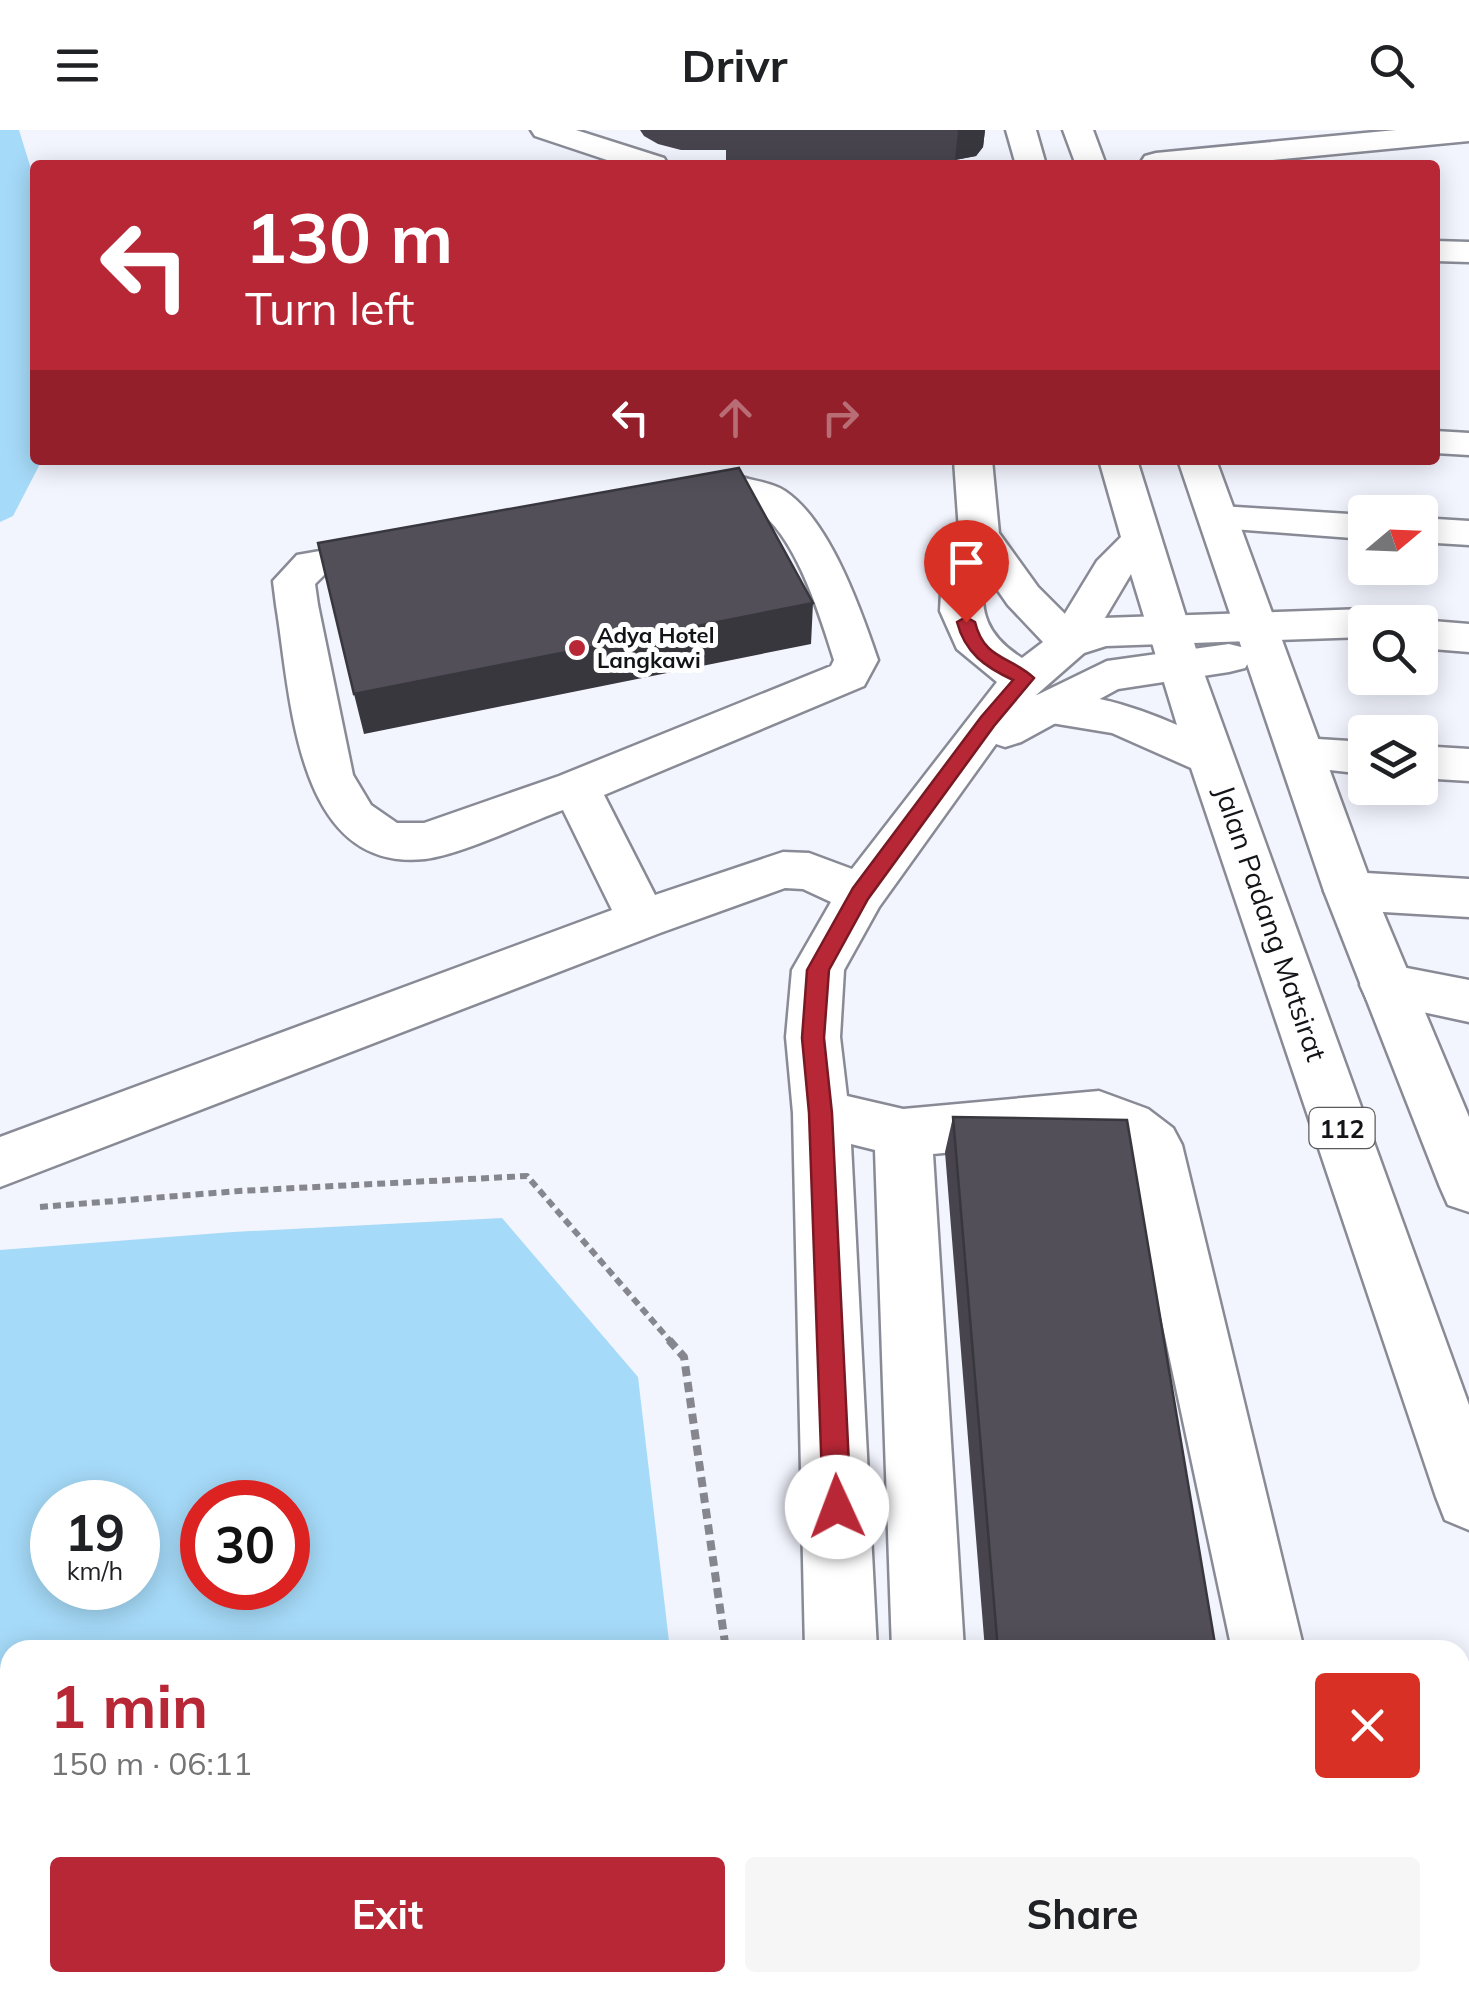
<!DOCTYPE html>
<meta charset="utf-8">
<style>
:root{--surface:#fff;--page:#f6f6f6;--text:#202124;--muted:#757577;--accent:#b82736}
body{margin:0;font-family:Mulish,sans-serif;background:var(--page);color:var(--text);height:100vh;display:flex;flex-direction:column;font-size:38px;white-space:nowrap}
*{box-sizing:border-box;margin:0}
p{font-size:32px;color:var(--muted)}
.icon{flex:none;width:55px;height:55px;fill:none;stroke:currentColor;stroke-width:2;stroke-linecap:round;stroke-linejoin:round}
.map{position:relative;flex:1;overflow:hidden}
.sheet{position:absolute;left:0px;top:1510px;width:1470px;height:352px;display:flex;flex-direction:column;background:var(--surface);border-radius:30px 30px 0 0;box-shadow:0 5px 25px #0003}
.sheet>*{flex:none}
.hud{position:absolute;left:30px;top:30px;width:1410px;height:305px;border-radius:10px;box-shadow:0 5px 25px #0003;background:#b82736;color:#fff;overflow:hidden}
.needle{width:65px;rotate:71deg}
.tools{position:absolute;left:1348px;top:365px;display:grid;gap:20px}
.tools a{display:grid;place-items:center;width:90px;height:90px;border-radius:10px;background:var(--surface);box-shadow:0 5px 25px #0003;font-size:50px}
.speed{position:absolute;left:30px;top:1350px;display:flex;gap:20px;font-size:50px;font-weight:700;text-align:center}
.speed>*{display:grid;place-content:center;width:130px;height:130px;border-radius:50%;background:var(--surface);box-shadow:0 5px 25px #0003;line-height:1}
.speed small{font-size:25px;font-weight:400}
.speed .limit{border:15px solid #d22;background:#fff;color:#111}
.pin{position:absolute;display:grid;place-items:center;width:85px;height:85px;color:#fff;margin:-102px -42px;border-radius:50% 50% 50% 0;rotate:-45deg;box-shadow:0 0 10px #0007}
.pin .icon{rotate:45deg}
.me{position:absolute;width:110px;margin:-55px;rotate:358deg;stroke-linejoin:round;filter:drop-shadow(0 0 8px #0008)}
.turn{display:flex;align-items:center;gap:35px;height:210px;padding:0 50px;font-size:45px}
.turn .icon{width:130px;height:130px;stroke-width:2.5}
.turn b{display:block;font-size:70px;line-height:85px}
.lanes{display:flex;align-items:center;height:95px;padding:0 50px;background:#0003;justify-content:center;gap:50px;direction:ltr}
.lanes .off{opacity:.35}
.round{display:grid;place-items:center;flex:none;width:105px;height:105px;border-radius:10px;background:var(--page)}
.summary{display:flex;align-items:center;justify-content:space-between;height:170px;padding:0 50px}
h1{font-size:60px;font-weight:700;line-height:75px;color:var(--accent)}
.cta{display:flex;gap:20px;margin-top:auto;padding:20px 50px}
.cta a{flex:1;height:115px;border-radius:10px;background:var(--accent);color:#fff;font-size:40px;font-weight:700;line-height:115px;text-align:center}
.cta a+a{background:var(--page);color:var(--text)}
header{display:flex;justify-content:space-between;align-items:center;height:130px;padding:0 50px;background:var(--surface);font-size:45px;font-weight:700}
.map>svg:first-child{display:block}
.water{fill:#a5daf8;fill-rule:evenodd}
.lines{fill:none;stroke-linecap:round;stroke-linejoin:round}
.minor-casing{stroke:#888a95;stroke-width:5}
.major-casing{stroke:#888a95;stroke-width:5}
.path-far1{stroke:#86878e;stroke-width:6;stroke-dasharray:8 5;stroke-linecap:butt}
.path{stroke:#86878e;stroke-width:8;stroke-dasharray:10 6;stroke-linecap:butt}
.minor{fill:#fff;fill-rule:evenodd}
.major{fill:#fff;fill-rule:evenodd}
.wall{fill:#47444d}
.shaded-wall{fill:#39373e}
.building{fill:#524f59;stroke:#39373e;stroke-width:2.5}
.route{fill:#b82736;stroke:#781923;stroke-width:2.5}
.poi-dot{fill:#b82736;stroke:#fff;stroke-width:4}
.labels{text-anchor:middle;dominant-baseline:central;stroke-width:10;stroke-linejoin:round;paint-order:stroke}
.far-poi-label{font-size:22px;font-weight:bold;fill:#131418;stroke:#fff;text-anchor:start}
.shield{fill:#fff;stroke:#5a5a5d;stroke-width:2.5}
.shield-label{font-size:25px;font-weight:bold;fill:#131418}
.street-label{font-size:28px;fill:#131418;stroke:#fff}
</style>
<header><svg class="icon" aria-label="menu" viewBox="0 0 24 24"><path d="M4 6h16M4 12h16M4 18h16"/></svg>Drivr<svg class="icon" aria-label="search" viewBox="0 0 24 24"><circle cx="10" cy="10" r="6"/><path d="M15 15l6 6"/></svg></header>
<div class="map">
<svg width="1469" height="1861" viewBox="0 0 1469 1861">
<rect width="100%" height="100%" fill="#f2f4fe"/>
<path class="water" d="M 0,0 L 19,0 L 35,52 L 35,330 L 42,330 L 13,386 L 0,392 Z
M 502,1088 L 638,1247 L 670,1520 L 10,1520 L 10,1852 L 637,1853 L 635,1861 L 0,1861 L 0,1120 L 233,1102 ZM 52,1372 L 138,1372 L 138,1458 L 52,1458 ZM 202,1372 L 288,1372 L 288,1458 L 202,1458 Z"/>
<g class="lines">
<g class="minor-casing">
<path id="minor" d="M 531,0 L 576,0 L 664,28 L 668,35 L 622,35 L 535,6 Z
M 1396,0 L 1469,0 L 1469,11 L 1220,35 L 1141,32 L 1145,26 L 1156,23 Z
M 1435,111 L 1469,112 L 1469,132 L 1435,131 Z
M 1435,301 L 1469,303 L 1469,325 L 1435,323 Z
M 954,330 L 992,330 L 999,403 L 1038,457 L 1077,496 L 1103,488 L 1365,479 L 1380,483 L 1386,492 L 1365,492 L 1365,507 L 1106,516 L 1084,523 L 1035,566 L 1107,531 L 1229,514 L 1245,518 L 1251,528 L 1245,538 L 1229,542 L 1118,559 L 1021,612 L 1005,617 L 996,614 L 879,777 L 844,840 L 840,907 L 847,966 L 903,979 L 1099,961 L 1148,979 L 1173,998 L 1182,1015 L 1304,1520 L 1232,1520 L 1127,1028 L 1096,1008 L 933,1024 L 964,1520 L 892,1520 L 875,1020 L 851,1014 L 877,1520 L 805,1520 L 793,983 L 786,907 L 792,840 L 831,772 L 803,759 L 785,758 L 660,803 L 0,1057 L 0,1007 L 612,780 L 563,680 C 527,693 460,725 425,729 C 294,743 291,564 276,475 L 273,451 L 297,425 L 741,347 C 755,351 773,353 785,361 C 830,391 861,480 878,530 L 864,556 L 604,665 L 655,765 L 783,722 L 809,723 L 852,739 L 997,552 L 957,519 L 940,481 L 942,445 L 959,401 ZM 740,371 C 791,386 819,483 834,530 L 831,536 L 559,646 L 424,693 L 397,693 L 371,675 L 353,645 L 318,475 L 315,454 L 325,444 ZM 985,442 L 1008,475 L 1043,512 L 1022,528 C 987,506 978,482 985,442 Z
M 1220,376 L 1365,385 L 1365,409 L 1206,397 L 1200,388 L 1206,379 Z
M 1420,388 L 1469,391 L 1469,415 L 1420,412 Z
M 1420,490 L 1469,494 L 1469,522 L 1420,518 L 1420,492 L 1411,492 Z
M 1302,608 L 1365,612 L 1365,644 L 1285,635 L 1279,624 L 1285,613 Z
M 1420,616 L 1469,619 L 1469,651 L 1420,648 Z
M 1349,742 L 1469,749 L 1469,787 L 1349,780 L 1331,774 L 1324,761 L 1331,748 Z
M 1386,834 L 1469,850 L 1469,892 L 1367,870 L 1360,855 L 1367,840 Z
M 809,1852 L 889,1852 L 890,1861 L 810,1861 Z
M 904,1852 L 984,1852 L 985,1861 L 905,1861 Z
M 1304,1852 L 1384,1852 L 1386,1861 L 1306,1861 Z"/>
</g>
<g class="major-casing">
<path id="major" d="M 1006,0 L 1036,0 L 1046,35 L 1016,35 Z
M 1063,0 L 1093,0 L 1106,35 L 1076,35 Z
M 1099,330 L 1137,330 L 1201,535 L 1469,1275 L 1469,1400 L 1445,1390 L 1436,1367 L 1191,638 L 1112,603 L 1027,589 L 1020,578 L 1027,567 C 1071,555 1136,577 1177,595 L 1131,444 L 1084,523 L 1069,527 L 1054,523 L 1047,513 L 1097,431 L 1121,407 Z
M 1178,330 L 1216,330 L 1374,761 L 1469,987 L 1469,1082 L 1448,1075 L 1440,1057 L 1324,761 Z"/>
</g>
<path class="path-far1" d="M 40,1077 L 239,1061 L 527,1046 L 671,1212"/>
<path class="path" d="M 669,1210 L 684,1227 L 726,1520
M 699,1861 L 702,1852"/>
<use href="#minor" class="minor"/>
<use href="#major" class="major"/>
</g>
<path class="wall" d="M 640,0 L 985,0 L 983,17 L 976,26 L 955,30 L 726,32 L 726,20 L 681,20 L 658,14 L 644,6 Z
M 953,987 L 1216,1520 L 985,1520 L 945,1022 Z
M 1011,1852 L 1272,1852 L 1274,1861 L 1012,1861 Z"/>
<path class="shaded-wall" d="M 958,0 L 985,0 L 983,17 L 976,26 L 955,30 Z
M 813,473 L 811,514 L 364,604 L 354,564 Z"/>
<path class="building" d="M 739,338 L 813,473 L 354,564 L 318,413 Z
M 953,987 L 1127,990 L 1216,1520 L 998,1520 Z
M 1026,1852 L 1272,1852 L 1274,1861 L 1026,1861 Z"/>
<path class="route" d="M 966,487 L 975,492 C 984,530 1011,526 1034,548 L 994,596 L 868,769 L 829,840 L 824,908 L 832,983 L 851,1377 L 847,1387 L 837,1391 L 827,1387 L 823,1377 L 809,983 L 802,908 L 807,840 L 853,758 L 981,587 L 1013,550 C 985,537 965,523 957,492 Z"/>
<circle class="poi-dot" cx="577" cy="518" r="10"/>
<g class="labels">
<g class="far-poi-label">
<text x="597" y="505">Adya Hotel<tspan x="597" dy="25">Langkawi</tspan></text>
</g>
<rect class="shield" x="1309.5" y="978" width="65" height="40" rx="8"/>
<g class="shield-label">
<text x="1342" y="998">112</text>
</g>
<g class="street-label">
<text transform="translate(1271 793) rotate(71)">Jalan Padang Matsirat</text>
</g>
</g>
</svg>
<div class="tools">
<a><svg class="needle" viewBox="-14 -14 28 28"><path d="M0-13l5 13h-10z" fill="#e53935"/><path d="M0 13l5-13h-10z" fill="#757577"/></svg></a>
<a><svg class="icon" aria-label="search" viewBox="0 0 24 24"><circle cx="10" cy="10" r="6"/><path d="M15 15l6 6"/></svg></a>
<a><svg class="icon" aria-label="layers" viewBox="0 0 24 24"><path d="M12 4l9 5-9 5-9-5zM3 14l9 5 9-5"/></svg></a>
</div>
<div class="speed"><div>19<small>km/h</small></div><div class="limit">30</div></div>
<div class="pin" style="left:966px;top:492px;background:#d93025"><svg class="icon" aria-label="arrive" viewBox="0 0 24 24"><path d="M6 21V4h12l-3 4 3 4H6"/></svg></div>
<svg class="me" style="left:837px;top:1377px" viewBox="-20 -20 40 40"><circle r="19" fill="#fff"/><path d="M0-13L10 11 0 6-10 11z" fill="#b82736"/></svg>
<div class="hud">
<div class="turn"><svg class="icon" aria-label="left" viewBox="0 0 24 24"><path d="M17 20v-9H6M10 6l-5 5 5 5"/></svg><div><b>130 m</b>Turn left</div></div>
<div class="lanes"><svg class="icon" aria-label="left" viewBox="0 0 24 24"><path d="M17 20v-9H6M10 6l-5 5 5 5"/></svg><svg class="icon off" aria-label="ahead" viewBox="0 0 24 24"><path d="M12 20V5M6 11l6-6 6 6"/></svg><svg class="icon off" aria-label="right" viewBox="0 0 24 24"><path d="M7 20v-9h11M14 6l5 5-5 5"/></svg></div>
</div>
<section class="sheet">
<div class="summary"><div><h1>1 min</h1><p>150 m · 06:11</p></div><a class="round" style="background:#d93025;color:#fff"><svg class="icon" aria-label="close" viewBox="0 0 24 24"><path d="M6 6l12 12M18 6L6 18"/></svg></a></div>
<div class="cta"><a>Exit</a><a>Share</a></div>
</section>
</div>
